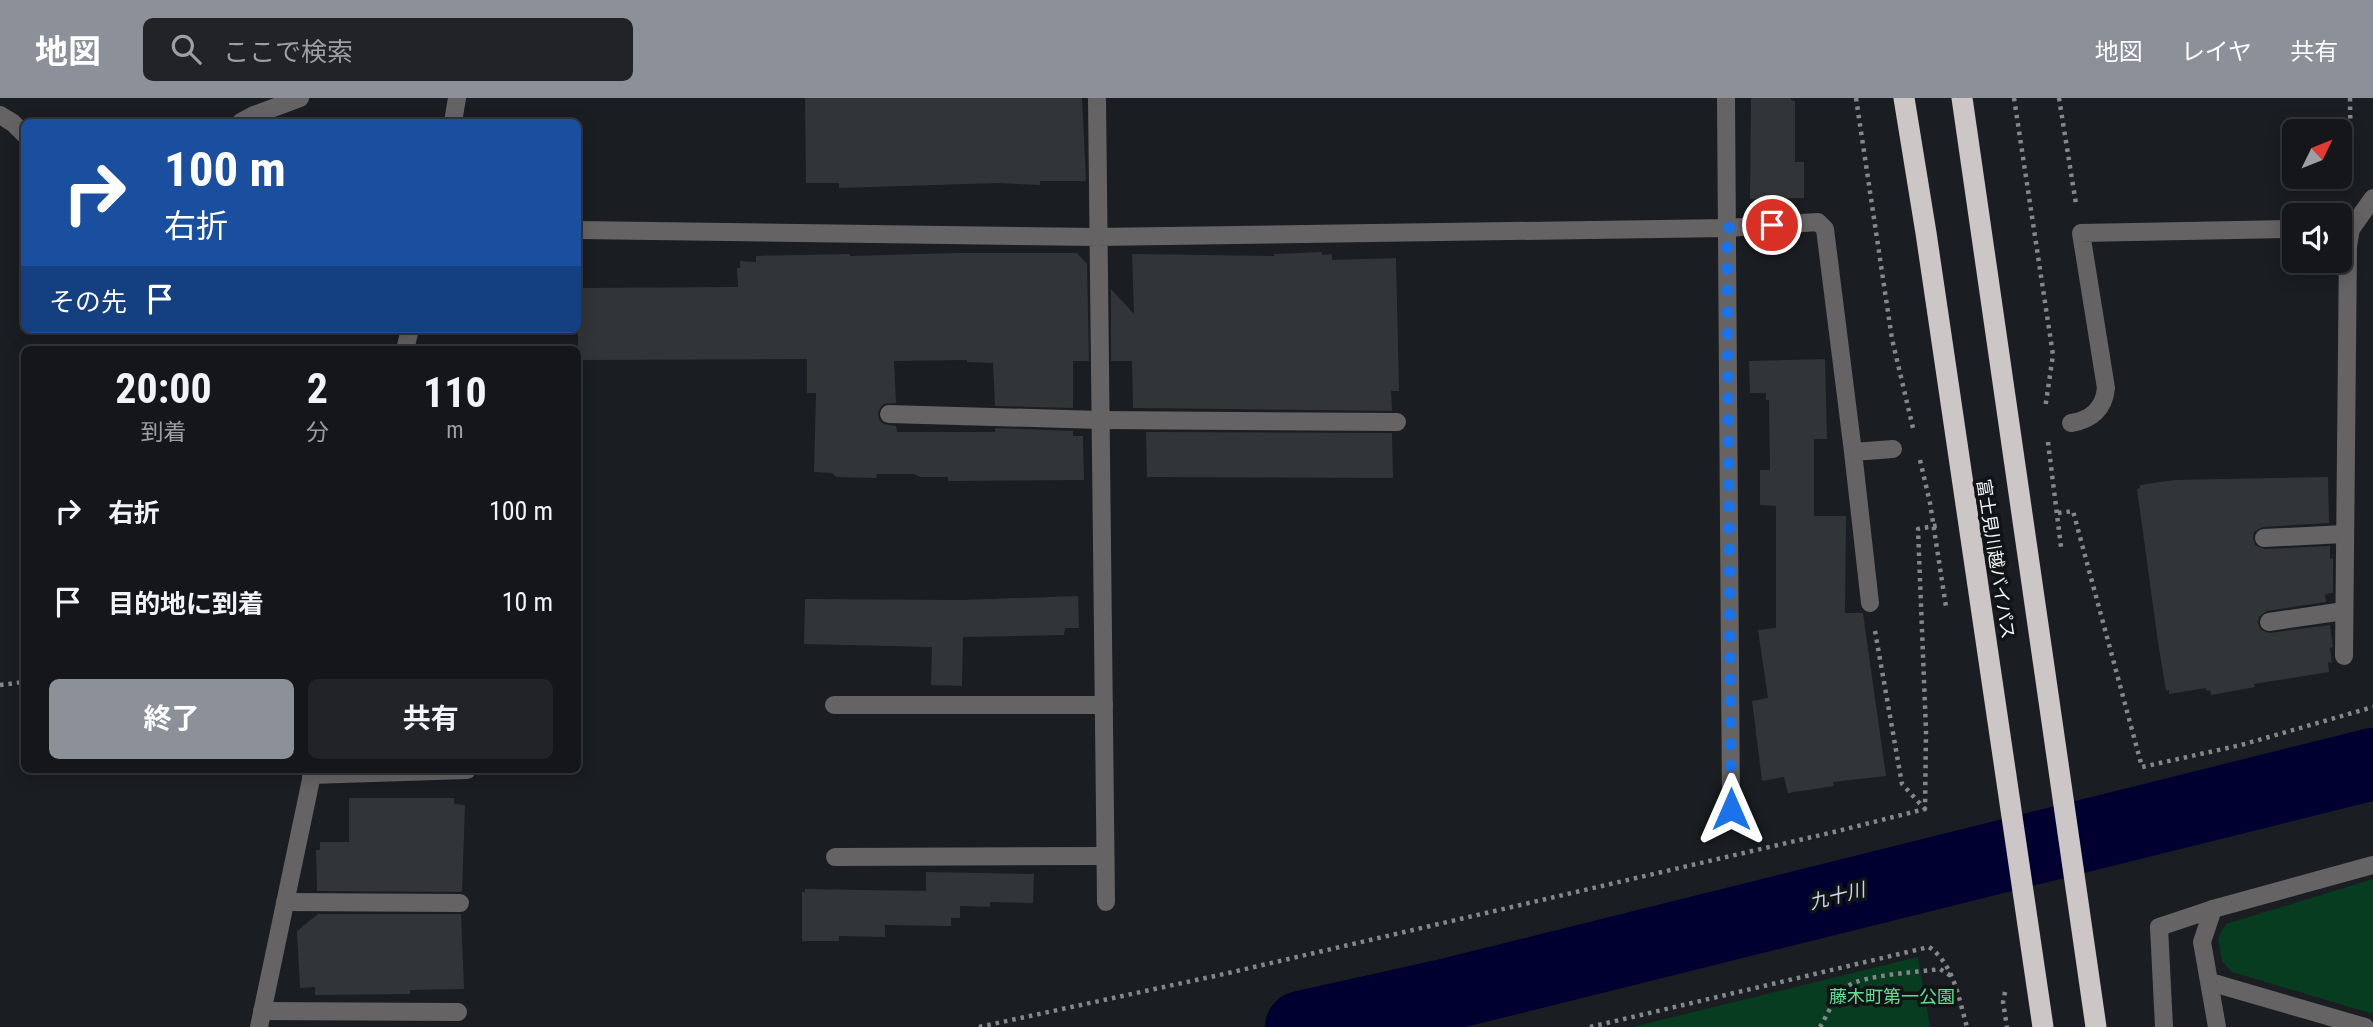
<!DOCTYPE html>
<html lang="ja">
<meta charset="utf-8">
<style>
:root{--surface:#141619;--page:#212326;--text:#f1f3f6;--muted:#9d9fa2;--line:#333538;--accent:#8c9099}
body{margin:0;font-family:"Roboto Condensed","Noto Sans JP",sans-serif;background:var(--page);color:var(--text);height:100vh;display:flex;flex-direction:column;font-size:26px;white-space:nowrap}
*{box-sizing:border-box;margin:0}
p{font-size:23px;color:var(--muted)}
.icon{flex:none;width:38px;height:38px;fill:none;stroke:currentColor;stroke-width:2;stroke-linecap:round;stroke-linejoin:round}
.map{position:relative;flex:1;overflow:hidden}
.drawer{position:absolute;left:21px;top:248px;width:560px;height:427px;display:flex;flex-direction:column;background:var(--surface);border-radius:10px;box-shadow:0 4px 18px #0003,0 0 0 2px var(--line)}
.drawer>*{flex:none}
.guide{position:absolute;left:21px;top:21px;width:560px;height:214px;border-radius:10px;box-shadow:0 4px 18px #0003,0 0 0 2px var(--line);background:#1a4fa0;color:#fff;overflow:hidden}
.needle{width:46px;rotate:47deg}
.fabs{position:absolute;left:2282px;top:21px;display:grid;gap:14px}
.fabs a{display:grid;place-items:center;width:70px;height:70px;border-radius:10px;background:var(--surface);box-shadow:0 4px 18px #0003,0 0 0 2px var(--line);font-size:35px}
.pin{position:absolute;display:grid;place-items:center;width:60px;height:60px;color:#fff;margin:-30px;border:4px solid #fff;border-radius:50%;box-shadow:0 2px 7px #0007}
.me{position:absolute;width:77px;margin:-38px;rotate:0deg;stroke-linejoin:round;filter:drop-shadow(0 0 5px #0008)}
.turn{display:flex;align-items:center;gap:24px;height:147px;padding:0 28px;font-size:32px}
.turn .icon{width:91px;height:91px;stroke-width:2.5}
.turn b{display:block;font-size:49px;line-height:60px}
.then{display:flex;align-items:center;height:66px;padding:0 28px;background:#0003;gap:14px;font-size:26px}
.eta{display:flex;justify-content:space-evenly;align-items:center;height:119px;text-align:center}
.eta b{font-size:42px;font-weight:700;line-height:49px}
.primary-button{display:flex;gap:14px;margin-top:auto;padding:14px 28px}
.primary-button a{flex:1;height:80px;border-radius:10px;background:var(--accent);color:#fff;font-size:28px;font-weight:700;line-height:80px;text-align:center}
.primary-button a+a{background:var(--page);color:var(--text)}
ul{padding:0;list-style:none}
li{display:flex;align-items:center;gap:21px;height:91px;padding:0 28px}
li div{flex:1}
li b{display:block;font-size:26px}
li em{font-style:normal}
header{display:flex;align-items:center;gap:42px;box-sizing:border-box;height:98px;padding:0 35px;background:var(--accent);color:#fff}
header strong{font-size:33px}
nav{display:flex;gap:38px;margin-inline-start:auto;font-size:24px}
.search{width:490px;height:63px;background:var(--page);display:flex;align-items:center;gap:18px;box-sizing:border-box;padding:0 24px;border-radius:10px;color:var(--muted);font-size:26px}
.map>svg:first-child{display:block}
.green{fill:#083c20}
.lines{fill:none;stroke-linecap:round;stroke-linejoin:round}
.river{stroke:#000030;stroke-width:72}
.building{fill:#323538}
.path{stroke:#85888b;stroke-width:4.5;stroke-dasharray:3.5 5;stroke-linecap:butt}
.lane{stroke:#656363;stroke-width:18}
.street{stroke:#656363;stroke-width:18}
.highway{stroke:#cdc6c6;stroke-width:21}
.route{stroke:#1a73e8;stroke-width:12;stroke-dasharray:0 21.6}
.labels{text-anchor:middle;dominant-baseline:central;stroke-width:7;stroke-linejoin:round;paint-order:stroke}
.street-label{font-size:18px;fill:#f3f5f7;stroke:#111417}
.park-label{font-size:18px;fill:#61e192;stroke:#111417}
.water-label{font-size:19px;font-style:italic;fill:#c8d6ea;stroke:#111417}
</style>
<header>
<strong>地図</strong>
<div class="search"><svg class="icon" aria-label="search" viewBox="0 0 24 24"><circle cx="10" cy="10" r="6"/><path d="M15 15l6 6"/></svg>ここで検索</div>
<nav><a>地図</a><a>レイヤ</a><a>共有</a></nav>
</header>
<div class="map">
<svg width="2373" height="929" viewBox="0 0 2373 929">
<rect width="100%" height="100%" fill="#1a1d21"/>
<path class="green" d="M 2373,781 L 2373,916 L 2232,874 L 2222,863 L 2218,840 L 2226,826 Z
M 1918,859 L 1930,929 L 1632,929 Z"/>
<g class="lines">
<path class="river" d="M 1301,929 L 1445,897 L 2373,666"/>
</g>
<path class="building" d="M 805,0 L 1082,0 L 1086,83 L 1040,83 L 1040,87 L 997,85 L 839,90 L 839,85 L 806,85 Z
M 1751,0 L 1791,0 L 1791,2 L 1795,3 L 1795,64 L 1804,64 L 1804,100 L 1750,101 Z
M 1322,154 L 1322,157 L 1332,156 L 1332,162 L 1396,160 L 1399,293 L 1391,293 L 1392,313 L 1133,310 L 1132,263 L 1111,263 L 1111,191 L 1134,216 L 1132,156 L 1274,158 L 1274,156 Z
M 958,155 L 1077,155 L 1087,166 L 1089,263 L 1073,263 L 1073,310 L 995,308 L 993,265 L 967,264 L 967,262 L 894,263 L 896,305 L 884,306 L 880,310 L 878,315 L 879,322 L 884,326 L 896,328 L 897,334 L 995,334 L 995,330 L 1073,333 L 1073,338 L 1083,338 L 1084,382 L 948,383 L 948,379 L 920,379 L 914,376 L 877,376 L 876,380 L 836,379 L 832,375 L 814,374 L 816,295 L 807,295 L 807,261 L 578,262 L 578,190 L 738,189 L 737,170 L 740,170 L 740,163 L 756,164 L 756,158 L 850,156 L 850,158 Z
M 1825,261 L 1827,341 L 1814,341 L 1814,418 L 1846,418 L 1845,515 L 1863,515 L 1886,678 L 1833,684 L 1834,688 L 1788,695 L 1784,679 L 1762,683 L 1752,603 L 1768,600 L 1758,532 L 1776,530 L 1776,408 L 1760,407 L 1760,372 L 1770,372 L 1769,302 L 1766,302 L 1766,295 L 1750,295 L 1749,263 Z
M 1146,334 L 1392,335 L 1393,380 L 1147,379 Z
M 2328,379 L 2329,425 L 2263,429 L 2254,434 L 2253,440 L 2255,447 L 2264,451 L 2330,448 L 2330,461 L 2333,460 L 2333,495 L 2325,496 L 2326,504 L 2267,513 L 2259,519 L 2258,525 L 2261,532 L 2270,535 L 2330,527 L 2333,549 L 2330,550 L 2332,565 L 2328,564 L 2329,574 L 2254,586 L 2255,589 L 2211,597 L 2210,592 L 2206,593 L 2206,590 L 2169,596 L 2169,592 L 2166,593 L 2158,544 L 2137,391 L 2140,390 L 2140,387 L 2174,382 Z
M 1078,498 L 1079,530 L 1065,530 L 1064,537 L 963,539 L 962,588 L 931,587 L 932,549 L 804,546 L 805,501 L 962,502 Z
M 349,700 L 454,700 L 454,706 L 465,707 L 462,794 L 317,793 L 316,752 L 320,752 L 320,744 L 349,744 Z
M 926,774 L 1034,776 L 1033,805 L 990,804 L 990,809 L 960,808 L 960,820 L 951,820 L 951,828 L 885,827 L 885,839 L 839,838 L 839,843 L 802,843 L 802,794 L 805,794 L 805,791 L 926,793 Z
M 318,816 L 461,816 L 464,891 L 410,892 L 410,896 L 315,897 L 315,889 L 300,890 L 297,833 Z"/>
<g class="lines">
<path class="path" d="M 1856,0 L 1892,241 L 1913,330
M 2014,0 L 2053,257 L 2045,311
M 2059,0 L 2076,106
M 2350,0 L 2351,80
M 2048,344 L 2061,449
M 1920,362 L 1930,405 L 1946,509
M 2058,415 L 2073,413 L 2142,669 L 2241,647 L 2373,609
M 1875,533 L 1902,686 L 1925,711
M 0,587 L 24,584
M 2005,894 L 2003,904 L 2007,929
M 979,929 L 1224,876 L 1838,733 L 1925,711 L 1926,633 L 1918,431 L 1939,427
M 1590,929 L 1929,849 C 1954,866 1959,902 1967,929
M 1820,929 C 1828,916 1835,897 1848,888 C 1863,877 1920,874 1940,871 L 1951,878"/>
<path class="lane" d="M 0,17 L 13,25 L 24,36
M 241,24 L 254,17 L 300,0
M 1727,130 L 1818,124 L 1825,131 L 1853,354 L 1893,351
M 889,316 L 1101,322 L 1397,324
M 2071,325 C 2091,322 2104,311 2106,290 L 2081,135 L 2294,131
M 1853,354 L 1870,505
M 2264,440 L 2344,436
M 2269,524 L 2344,513
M 834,607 L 1104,607
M 311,677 L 467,672
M 835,759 L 1105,758
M 285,804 L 460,805
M 262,913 L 458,914
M 2164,929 L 2159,829 L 2213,811"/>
<path class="street" d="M 1097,0 L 1106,804
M 1726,0 L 1731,711
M 453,24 L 457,0
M 578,132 L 1097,139 L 1727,130
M 405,252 L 410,231
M 2344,558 L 2348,148 L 2351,131 L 2373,100
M 2210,884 L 2365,929
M 259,929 L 313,672
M 2217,929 L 2202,844 L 2213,811 L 2373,767"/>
<path class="highway" d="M 1904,0 L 1926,135 L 2043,929
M 1962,0 L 2096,929"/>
</g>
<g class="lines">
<path class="route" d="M 1731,711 L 1727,130 L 1772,127"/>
</g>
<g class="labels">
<g class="street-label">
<text transform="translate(1996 461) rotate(81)">富士見川越バイパス</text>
</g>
<g class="park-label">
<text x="1892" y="898">藤木町第一公園</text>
</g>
<g class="water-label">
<text transform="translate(1837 798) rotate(-14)">九十川</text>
</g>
</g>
</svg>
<div class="fabs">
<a><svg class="needle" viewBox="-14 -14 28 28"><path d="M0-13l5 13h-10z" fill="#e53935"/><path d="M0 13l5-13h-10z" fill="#9d9fa2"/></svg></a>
<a><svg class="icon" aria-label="sound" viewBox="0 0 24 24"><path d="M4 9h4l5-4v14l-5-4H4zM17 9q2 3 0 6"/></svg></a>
</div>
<div class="pin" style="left:1772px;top:127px;background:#d93025"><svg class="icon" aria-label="arrive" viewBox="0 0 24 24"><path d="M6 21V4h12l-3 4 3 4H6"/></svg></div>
<svg class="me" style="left:1731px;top:711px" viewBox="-20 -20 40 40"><path d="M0-17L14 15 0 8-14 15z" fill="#1a73e8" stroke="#fff" stroke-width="4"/></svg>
<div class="guide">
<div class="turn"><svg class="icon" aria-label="right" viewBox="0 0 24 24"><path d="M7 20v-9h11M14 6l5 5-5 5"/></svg><div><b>100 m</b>右折</div></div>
<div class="then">その先<svg class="icon" aria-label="arrive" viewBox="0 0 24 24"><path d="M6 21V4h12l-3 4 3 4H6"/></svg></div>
</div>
<section class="drawer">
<div class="eta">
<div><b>20:00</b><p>到着</p></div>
<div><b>2</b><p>分</p></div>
<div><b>110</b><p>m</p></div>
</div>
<ul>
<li><svg class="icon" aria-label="right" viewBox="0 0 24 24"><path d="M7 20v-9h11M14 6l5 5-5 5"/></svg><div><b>右折</b></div><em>100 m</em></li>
<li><svg class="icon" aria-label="arrive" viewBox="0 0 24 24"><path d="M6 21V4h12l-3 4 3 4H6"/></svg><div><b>目的地に到着</b></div><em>10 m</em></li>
</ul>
<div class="primary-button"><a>終了</a><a>共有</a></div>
</section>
</div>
